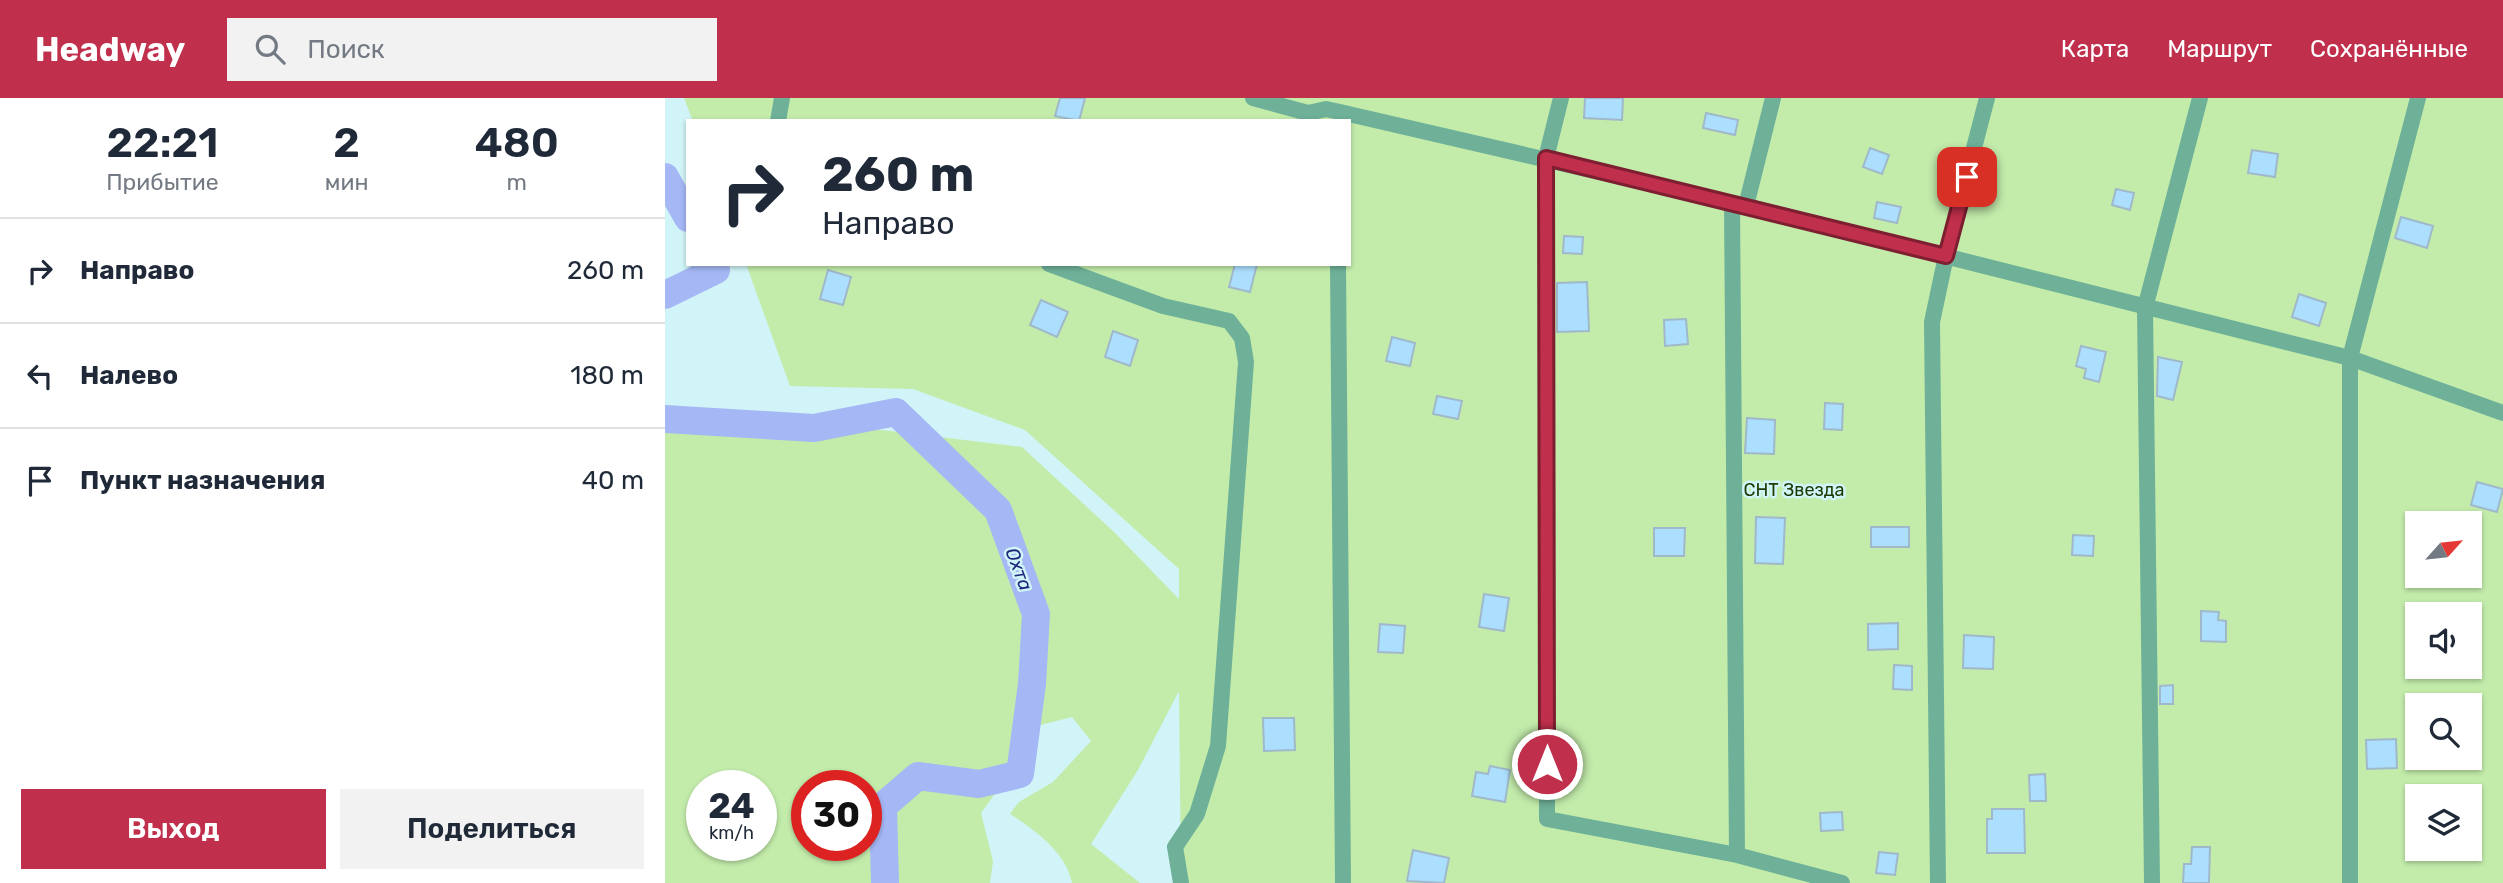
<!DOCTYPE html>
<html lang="ru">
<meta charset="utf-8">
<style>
:root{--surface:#fff;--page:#f2f2f3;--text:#1f2937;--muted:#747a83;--line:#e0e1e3;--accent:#c02f4c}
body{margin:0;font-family:Rubik,sans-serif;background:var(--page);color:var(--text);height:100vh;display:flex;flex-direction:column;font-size:26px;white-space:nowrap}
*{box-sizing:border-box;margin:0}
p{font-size:23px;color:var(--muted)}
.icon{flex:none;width:38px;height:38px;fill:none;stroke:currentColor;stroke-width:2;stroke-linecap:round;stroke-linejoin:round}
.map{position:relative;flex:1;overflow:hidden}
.sheet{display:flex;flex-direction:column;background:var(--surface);width:665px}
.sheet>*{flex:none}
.hud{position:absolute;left:21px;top:21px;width:665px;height:147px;border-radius:0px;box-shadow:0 2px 5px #0004;background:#fff;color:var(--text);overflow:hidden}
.needle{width:46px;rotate:63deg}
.controls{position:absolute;left:1740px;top:413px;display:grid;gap:14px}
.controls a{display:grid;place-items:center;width:77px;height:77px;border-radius:0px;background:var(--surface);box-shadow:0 2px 5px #0004;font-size:35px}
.speed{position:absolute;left:21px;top:672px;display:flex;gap:14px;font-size:35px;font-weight:700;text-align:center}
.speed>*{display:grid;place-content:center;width:91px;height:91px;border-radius:50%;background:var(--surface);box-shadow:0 2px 5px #0004;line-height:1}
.speed small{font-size:18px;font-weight:400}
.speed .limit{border:10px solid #d22;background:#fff;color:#111}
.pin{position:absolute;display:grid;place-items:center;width:60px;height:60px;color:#fff;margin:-30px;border-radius:14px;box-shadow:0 4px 10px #0006}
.me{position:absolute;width:77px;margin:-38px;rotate:0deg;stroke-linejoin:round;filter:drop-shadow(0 0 5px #0008)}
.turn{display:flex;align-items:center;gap:24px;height:147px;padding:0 21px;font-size:32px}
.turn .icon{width:91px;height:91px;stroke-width:2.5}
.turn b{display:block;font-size:49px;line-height:60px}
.eta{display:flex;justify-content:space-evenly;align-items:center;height:119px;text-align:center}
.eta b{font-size:42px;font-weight:600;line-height:49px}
.action{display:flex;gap:14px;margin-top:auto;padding:14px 21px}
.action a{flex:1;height:80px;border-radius:0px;background:var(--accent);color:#fff;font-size:28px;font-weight:600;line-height:80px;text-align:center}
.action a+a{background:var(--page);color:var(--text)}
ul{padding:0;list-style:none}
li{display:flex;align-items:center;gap:21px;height:105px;padding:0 21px;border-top:2px solid var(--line)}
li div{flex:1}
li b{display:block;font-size:26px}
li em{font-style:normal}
header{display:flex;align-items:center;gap:42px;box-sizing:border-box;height:98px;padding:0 35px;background:var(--accent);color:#fff}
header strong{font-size:33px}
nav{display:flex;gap:38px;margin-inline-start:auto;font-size:24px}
.search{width:490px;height:63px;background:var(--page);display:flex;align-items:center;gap:18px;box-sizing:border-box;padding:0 24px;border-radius:0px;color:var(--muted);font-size:26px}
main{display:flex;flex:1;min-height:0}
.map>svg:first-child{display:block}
.green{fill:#c3ecab;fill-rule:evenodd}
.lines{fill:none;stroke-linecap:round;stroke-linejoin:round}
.river{stroke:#a5b7f5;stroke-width:28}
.building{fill:#acdefe;stroke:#9fb9ca;stroke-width:2}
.minor{stroke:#6eb198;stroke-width:16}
.route-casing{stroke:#7d1f31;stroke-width:18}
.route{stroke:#c02f4c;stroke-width:12}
.labels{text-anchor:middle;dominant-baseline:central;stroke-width:5;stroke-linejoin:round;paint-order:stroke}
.park-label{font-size:18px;fill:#1d3a04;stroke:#d0f4f7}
.water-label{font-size:19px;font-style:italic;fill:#1f277d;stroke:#d0f4f7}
</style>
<header>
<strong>Headway</strong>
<div class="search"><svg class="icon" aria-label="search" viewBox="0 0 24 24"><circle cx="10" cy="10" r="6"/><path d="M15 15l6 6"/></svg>Поиск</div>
<nav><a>Карта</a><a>Маршрут</a><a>Сохранённые</a></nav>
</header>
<main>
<section class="sheet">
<div class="eta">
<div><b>22:21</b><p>Прибытие</p></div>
<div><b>2</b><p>мин</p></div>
<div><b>480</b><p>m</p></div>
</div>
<ul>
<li><svg class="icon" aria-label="right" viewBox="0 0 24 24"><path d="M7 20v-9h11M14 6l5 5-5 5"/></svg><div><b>Направо</b></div><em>260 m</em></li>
<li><svg class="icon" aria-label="left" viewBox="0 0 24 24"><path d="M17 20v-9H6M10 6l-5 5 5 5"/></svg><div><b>Налево</b></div><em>180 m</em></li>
<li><svg class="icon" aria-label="arrive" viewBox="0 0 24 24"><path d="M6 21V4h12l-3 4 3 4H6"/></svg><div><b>Пункт назначения</b></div><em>40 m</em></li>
</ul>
<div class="action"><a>Выход</a><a>Поделиться</a></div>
</section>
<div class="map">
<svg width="1838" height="785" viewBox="0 0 1838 785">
<rect width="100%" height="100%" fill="#d0f4f7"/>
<path class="green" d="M 19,0 L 1838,0 L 1838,785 L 516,785 L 514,593 L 473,672 L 426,746 L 475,785 L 407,785 C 401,754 371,733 345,716 L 354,704 L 388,684 L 426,643 L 407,619 L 368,629 L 366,668 L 340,682 L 316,715 L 328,763 L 325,785 L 0,785 L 0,329 L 117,320 L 357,349 L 449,434 L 514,501 L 514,471 L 360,332 L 248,291 L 125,288 L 81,166 L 684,166 L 684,23 L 28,23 ZM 1752,425 L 1804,425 L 1804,478 L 1752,478 ZM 1752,516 L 1804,516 L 1804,569 L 1752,569 ZM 1752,607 L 1804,607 L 1804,660 L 1752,660 ZM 37,688 L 96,688 L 96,747 L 37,747 ZM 142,688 L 201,688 L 201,747 L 142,747 ZM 1752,698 L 1804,698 L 1804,751 L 1752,751 Z"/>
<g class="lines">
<path class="river" d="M 0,79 L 23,120
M 0,197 L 51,172 L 48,166
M 0,321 L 149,330 L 231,314 L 333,412 L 371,516 L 367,586 L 355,676 L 314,686 L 253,678 L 218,708 L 220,785"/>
</g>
<path class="building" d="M 395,0 L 420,0 L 414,23 L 390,18 Z
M 920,0 L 958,0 L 957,22 L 919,20 Z
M 1041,15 L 1073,22 L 1070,37 L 1038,30 Z
M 1205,50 L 1224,57 L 1217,76 L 1198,69 Z
M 1587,52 L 1613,56 L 1610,79 L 1583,75 Z
M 1451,91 L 1469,95 L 1465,112 L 1447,107 Z
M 1212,104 L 1236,109 L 1232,125 L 1209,120 Z
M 1736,119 L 1768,128 L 1762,150 L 1730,140 Z
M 899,138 L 918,139 L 917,156 L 898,155 Z
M 570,166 L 592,166 L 585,194 L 564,189 Z
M 163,172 L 186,179 L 178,207 L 155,201 Z
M 922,184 L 924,233 L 892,234 L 892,185 Z
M 1634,196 L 1661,205 L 1654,228 L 1627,219 Z
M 376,202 L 403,214 L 392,239 L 365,227 Z
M 1021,221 L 1023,246 L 1000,248 L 999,222 Z
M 448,233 L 473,242 L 465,268 L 440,259 Z
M 727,239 L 750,245 L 745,268 L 721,263 Z
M 1416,248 L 1441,254 L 1434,284 L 1419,280 L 1421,271 L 1411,268 Z
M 1493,259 L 1517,264 L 1508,302 L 1492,298 Z
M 772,298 L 797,303 L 793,321 L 768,316 Z
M 1160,305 L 1178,306 L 1177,332 L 1159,331 Z
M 1082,320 L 1110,322 L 1109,356 L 1080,355 Z
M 1812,384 L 1838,391 L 1832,414 L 1806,407 Z
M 1091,419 L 1120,420 L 1118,466 L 1090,465 Z
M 1206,429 L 1244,429 L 1244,449 L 1206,449 Z
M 989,430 L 1020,430 L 1019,458 L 989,458 Z
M 1408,437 L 1429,438 L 1428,458 L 1407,457 Z
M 819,496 L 844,500 L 839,533 L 814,529 Z
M 1536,513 L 1554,514 L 1553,522 L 1561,523 L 1561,544 L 1536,543 Z
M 1233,525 L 1233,551 L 1203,552 L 1203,526 Z
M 715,526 L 740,528 L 738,555 L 713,554 Z
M 1299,537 L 1329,539 L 1328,571 L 1298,570 Z
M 1229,567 L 1247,568 L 1247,592 L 1228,591 Z
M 1508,587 L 1508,606 L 1495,606 L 1495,588 Z
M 598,620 L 629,620 L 630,652 L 599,653 Z
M 1731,641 L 1732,670 L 1702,671 L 1701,642 Z
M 825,668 L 845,672 L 840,704 L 807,698 L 811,674 L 823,676 Z
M 1380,676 L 1381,703 L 1365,703 L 1364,677 Z
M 1327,711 L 1359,711 L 1360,755 L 1322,755 L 1322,721 L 1327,721 Z
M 1177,714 L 1178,732 L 1156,733 L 1155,715 Z
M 1527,749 L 1545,749 L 1544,785 L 1518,785 L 1519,766 L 1526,766 Z
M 748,752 L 784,760 L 779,785 L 742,783 Z
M 1214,754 L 1233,756 L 1230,777 L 1211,775 Z"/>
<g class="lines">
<path class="minor" d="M 588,0 L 643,15 L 661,11 L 675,14 L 1081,108 L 1685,260 L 1838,315
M 896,0 L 881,60 L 882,721 L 1072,757 L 1067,105
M 113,23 L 117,0
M 1081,108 L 1108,0
M 384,166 L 498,208 L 564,223 L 577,240 L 581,264 L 553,648 L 532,716 L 510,749 L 516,785
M 673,166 L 678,785
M 1072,757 L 1177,785
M 1273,785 L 1267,224 L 1281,158 L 1322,0
M 1487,785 L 1480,210 L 1535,0
M 1685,785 L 1685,260 L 1753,0"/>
</g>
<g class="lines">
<g class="route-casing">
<path id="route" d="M 882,666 L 881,60 L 1281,158 L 1302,79"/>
</g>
<use href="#route" class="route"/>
</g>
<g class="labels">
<g class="park-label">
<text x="1129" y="392">СНТ Звезда</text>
</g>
<g class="water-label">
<text transform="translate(354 471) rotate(69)">Охта</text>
</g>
</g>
</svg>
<div class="controls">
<a><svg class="needle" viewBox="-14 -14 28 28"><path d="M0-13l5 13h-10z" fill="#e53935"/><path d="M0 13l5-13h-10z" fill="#747a83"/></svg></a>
<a><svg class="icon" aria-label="sound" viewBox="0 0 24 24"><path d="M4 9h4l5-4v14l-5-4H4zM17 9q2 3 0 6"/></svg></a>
<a><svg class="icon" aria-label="search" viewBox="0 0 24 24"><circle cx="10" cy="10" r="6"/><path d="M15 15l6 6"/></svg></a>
<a><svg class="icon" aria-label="layers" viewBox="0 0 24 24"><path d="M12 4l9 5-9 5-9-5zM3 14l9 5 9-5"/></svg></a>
</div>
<div class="speed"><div>24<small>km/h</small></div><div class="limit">30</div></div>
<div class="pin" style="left:1302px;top:79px;background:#d93025"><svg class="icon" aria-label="arrive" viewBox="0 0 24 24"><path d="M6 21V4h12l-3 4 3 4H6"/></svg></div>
<svg class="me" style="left:882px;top:666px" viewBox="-20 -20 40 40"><circle r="17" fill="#c02f4c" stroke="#fff" stroke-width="3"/><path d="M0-11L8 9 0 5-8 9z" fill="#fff"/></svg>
<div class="hud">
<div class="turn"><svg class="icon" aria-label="right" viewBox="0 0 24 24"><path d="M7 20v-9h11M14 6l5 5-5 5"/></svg><div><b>260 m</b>Направо</div></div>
</div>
</div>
</main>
